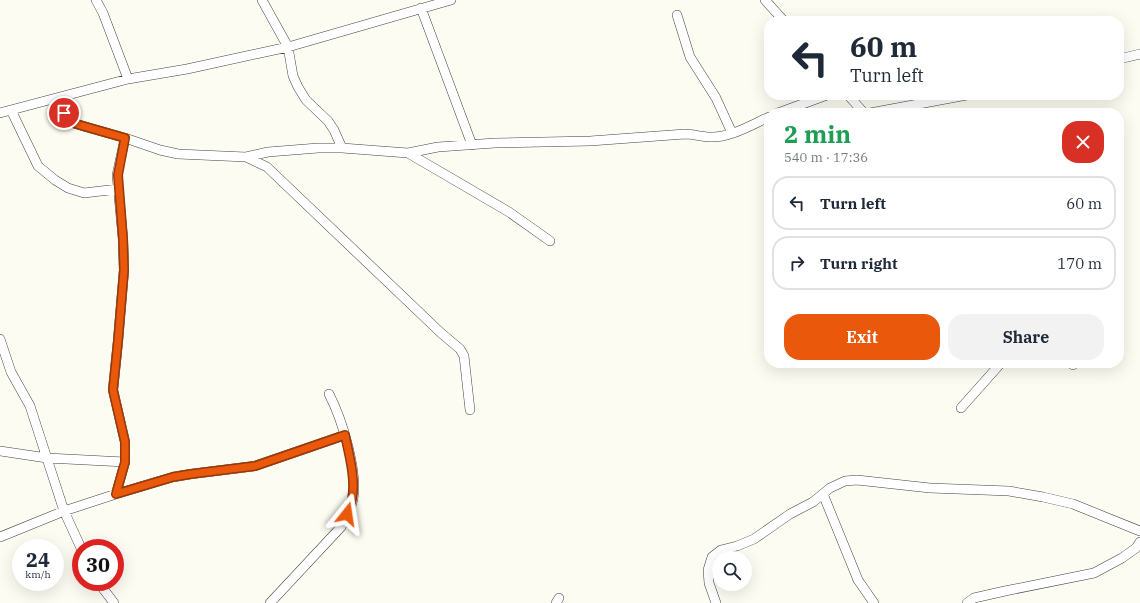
<!DOCTYPE html>
<meta charset="utf-8">
<style>
:root{--surface:#fff;--page:#f2f2f3;--text:#1f2937;--muted:#747a83;--line:#e0e1e3;--accent:#ea580c}
body{margin:0;font-family:"IBM Plex Serif",serif;background:var(--page);color:var(--text);height:100vh;display:flex;flex-direction:column;font-size:15px;white-space:nowrap}
*{box-sizing:border-box;margin:0}
p{font-size:13px;color:var(--muted)}
.icon{flex:none;width:22px;height:22px;fill:none;stroke:currentColor;stroke-width:2;stroke-linecap:round;stroke-linejoin:round}
.map{position:relative;flex:1;overflow:hidden}
.drawer{position:absolute;left:764px;top:108px;width:360px;height:260px;display:flex;flex-direction:column;background:var(--surface);border-radius:16px;box-shadow:0 4px 16px #0002}
.drawer>*{flex:none}
.guide{position:absolute;left:764px;top:16px;width:360px;height:84px;border-radius:16px;box-shadow:0 4px 16px #0002;background:#fff;color:var(--text);overflow:hidden}
.controls{position:absolute;left:712px;top:551px;display:grid;gap:8px}
.controls a{display:grid;place-items:center;width:40px;height:40px;border-radius:50%;background:var(--surface);box-shadow:0 4px 16px #0002;font-size:20px}
.speed{position:absolute;left:12px;top:539px;display:flex;gap:8px;font-size:20px;font-weight:700;text-align:center}
.speed>*{display:grid;place-content:center;width:52px;height:52px;border-radius:50%;background:var(--surface);box-shadow:0 4px 16px #0002;line-height:1}
.speed small{font-size:10px;font-weight:400}
.speed .limit{border:6px solid #d22;background:#fff;color:#111}
.pin{position:absolute;display:grid;place-items:center;width:34px;height:34px;color:#fff;margin:-17px;border:2px solid #fff;border-radius:50%;box-shadow:0 1px 4px #0007}
.me{position:absolute;width:44px;margin:-22px;rotate:15deg;stroke-linejoin:round;filter:drop-shadow(0 0 3px #0008)}
.turn{display:flex;align-items:center;gap:14px;height:84px;padding:0 20px;font-size:18px}
.turn .icon{width:52px;height:52px;stroke-width:2.5}
.turn b{display:block;font-size:28px;line-height:34px}
.round{display:grid;place-items:center;flex:none;width:42px;height:42px;border-radius:16px;background:var(--page)}
.headline{display:flex;align-items:center;justify-content:space-between;height:68px;padding:0 20px}
h1{font-size:24px;font-weight:700;line-height:30px;color:#1e9e55}
.action{display:flex;gap:8px;margin-top:auto;padding:8px 20px}
.action a{flex:1;height:46px;border-radius:16px;background:var(--accent);color:#fff;font-size:16px;font-weight:700;line-height:46px;text-align:center}
.action a+a{background:var(--page);color:var(--text)}
ul{padding:0;list-style:none}
li{display:flex;align-items:center;gap:12px;height:54px;margin:0 8px 6px;padding:0 12px;border:2px solid var(--line);border-radius:16px}
li div{flex:1}
li b{display:block;font-size:15px}
li em{font-style:normal}
.map>svg:first-child{display:block}
.lines{fill:none;stroke-linecap:round;stroke-linejoin:round}
.minor-casing{stroke:#424242;stroke-width:10}
.minor{stroke:#fff;stroke-width:9}
.route-casing{stroke:#983908;stroke-width:10}
.route{stroke:#ea580c;stroke-width:7}
</style>
<div class="map">
<svg width="1140" height="603" viewBox="0 0 1140 603">
<rect width="100%" height="100%" fill="#fdfcf2"/>
<g class="lines">
<g class="minor-casing">
<path id="minor" d="M 96,0 L 103,13 L 128,79
M 262,0 L 288,47 L 293,76 L 298,87 L 306,100 L 328,121 L 334,130 L 342,148
M 765,0 L 784,21
M 421,8 L 472,145
M 677,15 L 690,57 L 716,98 L 732,133
M 1119,59 L 1140,54
M 848,95 L 864,113
M 57,98 L 64,113 L 70,122 L 83,126 L 125,138 L 160,150 L 178,154 L 246,157 L 267,167 L 441,333 L 460,349 L 464,356 L 470,410
M 11,110 L 38,166 L 55,180 L 68,188 L 84,193 L 118,189
M 0,113 L 128,79 L 187,69 L 288,47 L 451,0
M 778,113 L 827,95
M 870,113 L 967,95
M 408,153 L 509,212 L 550,241
M 246,157 L 268,152 L 318,148 L 342,148 L 408,153 L 438,147 L 495,143 L 590,141 L 685,134 C 693,134 701,137 710,137 C 730,138 751,125 769,117
M 0,339 L 11,372 L 30,406 L 64,511 L 81,548
M 1071,363 L 1073,365
M 961,408 L 1001,363
M 0,451 L 47,458 L 125,462
M 116,494 L 125,462 L 125,442 L 113,390 L 118,341 L 124,270 L 123,239 L 117,175 L 125,138
M 823,494 L 858,580 L 874,603
M 0,537 L 64,511 L 116,494 L 173,477 L 191,474 L 255,466 L 345,435
M 98,582 L 114,603
M 270,603 L 341,527 C 345,518 351,509 353,499 C 358,471 342,419 329,394
M 556,603 L 559,598
M 716,603 L 709,583 L 708,570 L 712,557 L 721,550 L 737,546 L 754,539 L 790,514 L 813,502 L 830,488 L 845,481 L 857,480 L 930,488 L 1009,491 L 1043,497 L 1073,504 L 1140,531
M 967,603 L 974,598 L 1005,591 L 1094,573 L 1122,558 L 1136,548 L 1140,542"/>
</g>
<use href="#minor" class="minor"/>
</g>
<g class="lines">
<g class="route-casing">
<path id="route" d="M 64,113 L 70,122 L 83,126 L 125,138 L 118,175 L 123,239 L 124,270 L 118,341 L 113,390 L 125,442 L 125,462 L 116,494 L 173,477 L 191,474 L 255,466 L 345,435 C 349,454 356,480 352,499 C 351,504 349,509 347,514"/>
</g>
<use href="#route" class="route"/>
</g>
</svg>
<div class="controls">
<a><svg class="icon" aria-label="search" viewBox="0 0 24 24"><circle cx="10" cy="10" r="6"/><path d="M15 15l6 6"/></svg></a>
</div>
<div class="speed"><div>24<small>km/h</small></div><div class="limit">30</div></div>
<div class="pin" style="left:64px;top:113px;background:#d93025"><svg class="icon" aria-label="arrive" viewBox="0 0 24 24"><path d="M6 21V4h12l-3 4 3 4H6"/></svg></div>
<svg class="me" style="left:347px;top:514px" viewBox="-20 -20 40 40"><path d="M0-17L14 15 0 8-14 15z" fill="#ea580c" stroke="#fff" stroke-width="4"/></svg>
<div class="guide">
<div class="turn"><svg class="icon" aria-label="left" viewBox="0 0 24 24"><path d="M17 20v-9H6M10 6l-5 5 5 5"/></svg><div><b>60 m</b>Turn left</div></div>
</div>
<section class="drawer">
<div class="headline"><div><h1>2 min</h1><p>540 m · 17:36</p></div><a class="round" style="background:#d93025;color:#fff"><svg class="icon" aria-label="close" viewBox="0 0 24 24"><path d="M6 6l12 12M18 6L6 18"/></svg></a></div>
<ul>
<li><svg class="icon" aria-label="left" viewBox="0 0 24 24"><path d="M17 20v-9H6M10 6l-5 5 5 5"/></svg><div><b>Turn left</b></div><em>60 m</em></li>
<li><svg class="icon" aria-label="right" viewBox="0 0 24 24"><path d="M7 20v-9h11M14 6l5 5-5 5"/></svg><div><b>Turn right</b></div><em>170 m</em></li>
</ul>
<div class="action"><a>Exit</a><a>Share</a></div>
</section>
</div>
